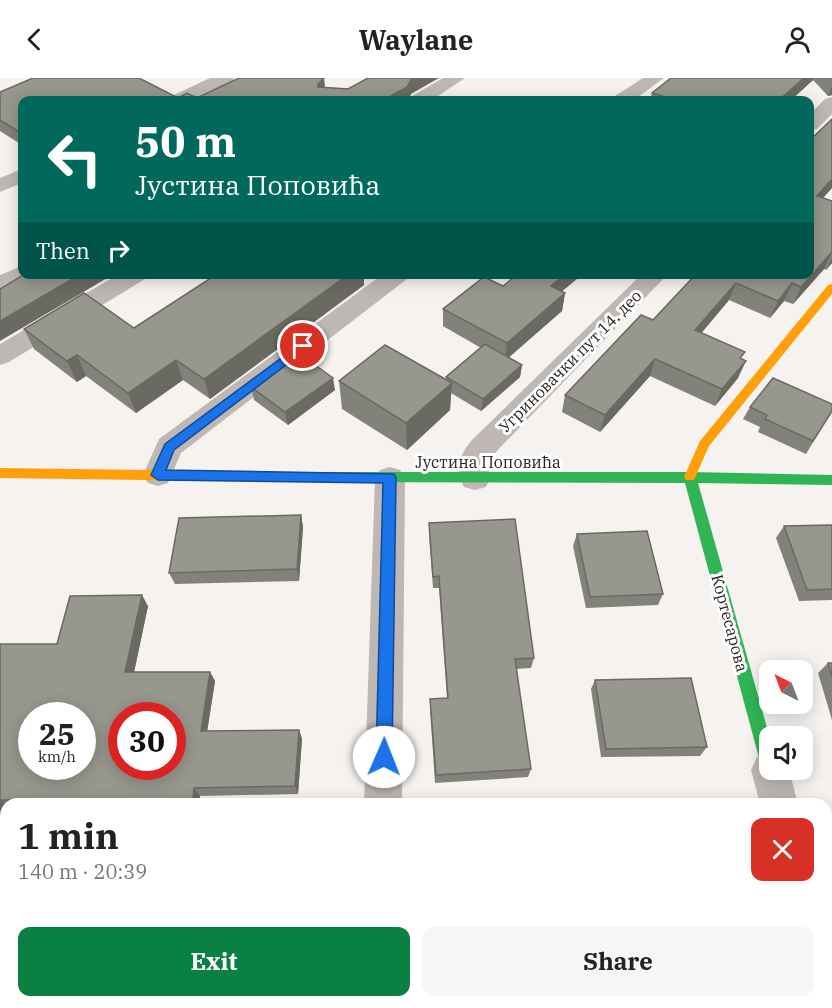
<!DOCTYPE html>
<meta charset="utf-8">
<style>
:root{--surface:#fff;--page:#f6f6f6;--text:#222;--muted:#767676;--accent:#0b8043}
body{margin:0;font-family:"IBM Plex Serif",serif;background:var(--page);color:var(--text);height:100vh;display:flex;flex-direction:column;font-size:22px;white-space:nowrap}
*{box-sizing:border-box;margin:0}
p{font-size:20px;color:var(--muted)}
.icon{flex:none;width:33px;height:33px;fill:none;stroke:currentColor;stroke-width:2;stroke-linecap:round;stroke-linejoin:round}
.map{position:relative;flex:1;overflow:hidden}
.side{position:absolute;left:0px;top:720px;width:832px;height:210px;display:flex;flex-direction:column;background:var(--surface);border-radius:18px 18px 0 0;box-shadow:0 3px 15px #0003}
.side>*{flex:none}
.banner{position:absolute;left:18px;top:18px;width:796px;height:183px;border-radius:12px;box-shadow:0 3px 15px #0003;background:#00695c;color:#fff;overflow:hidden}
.needle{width:39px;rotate:318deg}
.tools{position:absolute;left:759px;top:582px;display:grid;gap:12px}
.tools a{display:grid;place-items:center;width:54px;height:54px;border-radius:12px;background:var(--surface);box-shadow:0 3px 15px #0003;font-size:30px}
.speed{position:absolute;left:18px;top:624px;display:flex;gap:12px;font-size:30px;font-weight:700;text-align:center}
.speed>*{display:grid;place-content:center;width:78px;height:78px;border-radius:50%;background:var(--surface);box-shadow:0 3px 15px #0003;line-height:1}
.speed small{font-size:15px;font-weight:400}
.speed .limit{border:9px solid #d22;background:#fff;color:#111}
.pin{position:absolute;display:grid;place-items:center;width:51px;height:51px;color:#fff;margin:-26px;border:3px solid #fff;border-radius:50%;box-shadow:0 2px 6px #0007}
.me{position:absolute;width:66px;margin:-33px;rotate:1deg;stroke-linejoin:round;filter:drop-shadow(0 0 4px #0008)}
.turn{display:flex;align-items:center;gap:21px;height:126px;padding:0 18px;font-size:27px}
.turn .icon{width:78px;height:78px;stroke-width:2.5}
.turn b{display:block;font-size:42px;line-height:51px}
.then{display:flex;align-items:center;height:57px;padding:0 18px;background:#0003;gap:12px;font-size:22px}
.round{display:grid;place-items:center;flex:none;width:63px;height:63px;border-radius:12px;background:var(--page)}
.summary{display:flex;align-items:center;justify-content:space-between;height:102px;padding:0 18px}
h1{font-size:36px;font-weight:700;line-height:45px}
.button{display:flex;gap:12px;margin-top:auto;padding:12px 18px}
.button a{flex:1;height:69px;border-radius:12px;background:var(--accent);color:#fff;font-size:24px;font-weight:700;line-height:69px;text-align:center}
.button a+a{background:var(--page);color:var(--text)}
header{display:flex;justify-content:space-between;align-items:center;height:78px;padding:0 18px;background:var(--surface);font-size:27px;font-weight:700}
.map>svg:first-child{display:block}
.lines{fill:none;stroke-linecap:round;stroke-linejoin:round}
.street{fill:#bfb7b4;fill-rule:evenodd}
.fast{fill:#30b455;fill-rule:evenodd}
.slow{fill:#ff9f0a;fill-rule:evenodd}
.wall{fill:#83827a}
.shaded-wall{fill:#6a6a63}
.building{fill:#98978e;stroke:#6a6a63;stroke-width:1.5;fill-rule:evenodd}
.route{fill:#1a73e8;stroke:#114b97;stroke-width:1.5}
.labels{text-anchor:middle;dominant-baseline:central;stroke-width:6;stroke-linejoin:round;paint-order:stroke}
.street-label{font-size:16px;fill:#262422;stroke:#fff}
</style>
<header><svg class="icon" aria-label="back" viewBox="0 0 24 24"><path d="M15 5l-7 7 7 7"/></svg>Waylane<svg class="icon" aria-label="person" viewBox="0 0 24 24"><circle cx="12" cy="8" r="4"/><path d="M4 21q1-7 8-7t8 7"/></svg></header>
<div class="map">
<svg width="832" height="930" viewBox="0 0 832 930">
<rect width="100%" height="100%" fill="#f5f2ef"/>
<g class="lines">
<path class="street" d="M 210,0 L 234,0 L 232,4 L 193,22 L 169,22 L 172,18 Z
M 443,0 L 465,0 L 432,22 L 409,22 L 412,18 Z
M 643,0 L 664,0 L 634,22 L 613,22 L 615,18 Z
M 832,19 L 832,36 L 817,51 L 810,53 L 810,36 L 825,21 Z
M 22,91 L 22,105 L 0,114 L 0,100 Z
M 22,188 L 22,196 L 33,196 L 30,200 L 0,215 L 0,197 Z
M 119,196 L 149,196 L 145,201 L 9,284 L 0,287 L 0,266 Z
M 383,196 L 411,196 L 407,201 L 181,375 L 168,405 L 158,408 L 148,405 L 143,397 L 159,361 Z
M 642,196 L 668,196 L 491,379 L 488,383 L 490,401 L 486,409 L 475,412 L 464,409 C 455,391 459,378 471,363 Z
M 390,389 L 400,392 L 405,400 L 402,726 L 364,726 L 375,400 L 380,392 Z
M 770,674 L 770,692 L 789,692 L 798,726 L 760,726 L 751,692 L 757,679 Z
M 826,878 L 832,881 L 832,930 L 814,930 L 812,924 L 826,924 Z
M 357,924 L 401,924 L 401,930 L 357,930 Z"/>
<path class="fast" d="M 286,394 L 690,394 L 832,397 L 832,407 L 698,405 L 770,660 L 770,692 L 778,692 L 776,697 L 770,699 L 764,697 L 762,691 L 685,405 L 286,404 L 280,399 Z"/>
<path class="slow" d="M 832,206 L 832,216 L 709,368 L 694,402 L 686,402 L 684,399 L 700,363 L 828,207 Z
M 0,390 L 286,394 L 292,399 L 286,404 L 0,400 Z"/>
</g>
<path class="wall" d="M 324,0 L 325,9 L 411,16 L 408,22 L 22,22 L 22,67 L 0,53 L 0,14 L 197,20 Z
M 671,0 L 832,0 L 832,17 L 828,18 L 813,2 L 791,22 L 650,22 L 652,15 Z
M 832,41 L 832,110 L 823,120 L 832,123 L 832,185 L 826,192 L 824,191 L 793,226 L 784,223 L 770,240 L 729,222 L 701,255 L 742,281 L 738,300 L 715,328 L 650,298 L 600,354 L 562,334 L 565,317 L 653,242 L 696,196 L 810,196 Z
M 217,196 L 364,196 L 364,207 L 210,321 L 183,302 L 136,335 L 86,298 L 77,304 L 34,271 L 24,251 L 134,250 Z
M 503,208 L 562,214 L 565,215 L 562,233 L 508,279 L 522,287 L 520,299 L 481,333 L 451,315 L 450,332 L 407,372 L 342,331 L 339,303 L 446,302 L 446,299 L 481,270 L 443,248 L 443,231 Z
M 251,309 L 335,312 L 288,347 L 254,322 Z
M 750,329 L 832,333 L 806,376 L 758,354 L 760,349 L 743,341 Z
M 301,437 L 303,449 L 299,503 L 175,506 L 169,495 Z
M 429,445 L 534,580 L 531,590 L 516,591 L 531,691 L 528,699 L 435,705 L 430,631 L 430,621 L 447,620 L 439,510 L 433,510 L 429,457 Z
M 832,447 L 832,522 L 799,523 L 776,460 L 784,448 Z
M 577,456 L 663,516 L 658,527 L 586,530 L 573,468 Z
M 148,528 L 134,594 L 210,594 L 215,603 L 207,653 L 299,652 L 302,661 L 298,716 L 200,718 L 199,726 L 6,726 L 6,746 L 0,766 L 0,566 L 57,566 Z
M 828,585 L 832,585 L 832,642 L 818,595 Z
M 595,602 L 707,669 L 700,678 L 601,679 L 591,611 Z
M 6,780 L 6,903 L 0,903 L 0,781 Z"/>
<path class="shaded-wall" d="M 324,0 L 325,15 L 319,21 L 318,6 Z
M 413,0 L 439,0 L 411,16 L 408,22 L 384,22 Z
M 804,0 L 814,0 L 813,2 L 791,22 L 779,22 Z
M 832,8 L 832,17 L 828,18 Z
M 832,101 L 832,110 L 810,134 L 817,118 Z
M 832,174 L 824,191 L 793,226 L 801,209 Z
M 832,180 L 832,185 L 826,192 Z
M 81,196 L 114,196 L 0,263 L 0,243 Z
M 349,196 L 364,196 L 364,207 L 210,321 L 204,301 Z
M 565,196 L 583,196 L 548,225 L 551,208 Z
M 736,205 L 729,222 L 689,270 L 695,252 Z
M 792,205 L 784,223 L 770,240 L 778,223 Z
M 565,215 L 562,233 L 505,283 L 507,265 Z
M 77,277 L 86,298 L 77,304 L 67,283 Z
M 655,281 L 650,298 L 600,354 L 605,337 Z
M 176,282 L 183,302 L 136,335 L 128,315 Z
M 746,283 L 738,300 L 715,328 L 722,311 Z
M 522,287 L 520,299 L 481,333 L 483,321 Z
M 333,300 L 335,312 L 288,347 L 285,334 Z
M 452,305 L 450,332 L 407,372 L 406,345 Z
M 301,437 L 303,449 L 299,503 L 297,491 Z
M 142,517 L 148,528 L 132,604 L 125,594 Z
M 210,594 L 215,603 L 206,661 L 201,653 Z
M 299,652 L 302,661 L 298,716 L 295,708 Z
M 194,710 L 200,718 L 199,726 L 196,726 L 193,722 Z
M 0,722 L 6,726 L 6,746 L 0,766 Z
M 210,924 L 216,924 L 215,930 L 209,930 Z"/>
<path class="building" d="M 33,0 L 139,0 L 178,20 L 187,15 L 197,20 L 239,0 L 324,0 L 318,6 L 318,9 L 348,11 L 368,0 L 413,0 L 411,1 L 407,9 L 384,22 L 22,22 L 22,56 L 0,42 L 0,14 Z
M 671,0 L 804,0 L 779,22 L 675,22 L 652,15 Z
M 832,41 L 832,101 L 817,118 L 832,123 L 832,174 L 801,209 L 792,205 L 778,223 L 736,205 L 695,252 L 745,274 L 740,280 L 746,283 L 722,311 L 655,281 L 605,337 L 565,317 L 641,237 L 653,242 L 696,196 L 810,196 L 810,62 Z
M 25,196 L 81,196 L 0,243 L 0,211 Z
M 217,196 L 349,196 L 204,301 L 176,282 L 128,315 L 77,277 L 67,283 L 24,251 L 84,215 L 134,250 Z
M 518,196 L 565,196 L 551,208 L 565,215 L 507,265 L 443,231 L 484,199 L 503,208 Z
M 485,266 L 522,287 L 483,321 L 446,299 Z
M 385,267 L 452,305 L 406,345 L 339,303 Z
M 297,274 L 333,300 L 285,334 L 251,309 Z
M 773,300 L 832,326 L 832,333 L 813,363 L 765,341 L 767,337 L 750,329 Z
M 301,437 L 297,491 L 169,495 L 179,440 Z
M 515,441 L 534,580 L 515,581 L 531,691 L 436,697 L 430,621 L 448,620 L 439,498 L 433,499 L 429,445 Z
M 832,447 L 832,511 L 807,512 L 784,448 Z
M 647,453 L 663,516 L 590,519 L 577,456 Z
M 142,517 L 125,594 L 210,594 L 201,653 L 299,652 L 295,708 L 194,710 L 193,722 L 0,722 L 0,723 L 0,566 L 57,566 L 70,518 ZM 32,638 L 82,638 L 82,688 L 32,688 ZM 122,638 L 172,638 L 172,688 L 122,688 Z
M 828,585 L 832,585 L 832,599 Z
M 691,600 L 707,669 L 606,671 L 595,602 Z
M 6,780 L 6,899 L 0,900 L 0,781 Z
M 111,924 L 210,924 L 209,930 L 110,930 Z"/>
<path class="route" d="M 303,264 L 307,266 L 307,271 L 174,372 L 166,392 L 394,396 L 396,400 L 392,679 L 390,685 L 384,687 L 378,685 L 376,679 L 383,405 L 158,402 L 151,397 L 165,366 Z"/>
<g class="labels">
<g class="street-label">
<text transform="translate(570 283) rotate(-45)">Угриновачки пут 14. део</text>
<text x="488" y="384">Јустина Поповића</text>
<text transform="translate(730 545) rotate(75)">Кортесарова</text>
</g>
</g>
</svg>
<div class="tools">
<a><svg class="needle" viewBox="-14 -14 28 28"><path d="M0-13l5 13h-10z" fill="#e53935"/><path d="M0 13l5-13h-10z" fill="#767676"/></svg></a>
<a><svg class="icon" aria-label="sound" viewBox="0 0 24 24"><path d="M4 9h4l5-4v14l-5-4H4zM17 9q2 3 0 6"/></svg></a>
</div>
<div class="speed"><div>25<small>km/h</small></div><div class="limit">30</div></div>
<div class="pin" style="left:303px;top:268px;background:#d93025"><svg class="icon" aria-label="arrive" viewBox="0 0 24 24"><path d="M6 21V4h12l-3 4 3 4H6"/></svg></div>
<svg class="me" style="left:384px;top:679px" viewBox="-20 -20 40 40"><circle r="19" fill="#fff"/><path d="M0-13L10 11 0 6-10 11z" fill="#1a73e8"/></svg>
<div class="banner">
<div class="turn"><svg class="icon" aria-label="left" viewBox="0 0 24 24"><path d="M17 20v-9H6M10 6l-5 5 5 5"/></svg><div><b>50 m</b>Јустина Поповића</div></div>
<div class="then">Then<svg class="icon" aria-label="right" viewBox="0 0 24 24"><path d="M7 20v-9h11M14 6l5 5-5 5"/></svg></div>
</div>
<section class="side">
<div class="summary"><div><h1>1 min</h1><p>140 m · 20:39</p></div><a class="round" style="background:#d93025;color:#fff"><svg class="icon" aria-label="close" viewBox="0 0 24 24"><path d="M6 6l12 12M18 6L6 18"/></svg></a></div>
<div class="button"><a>Exit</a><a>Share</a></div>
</section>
</div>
